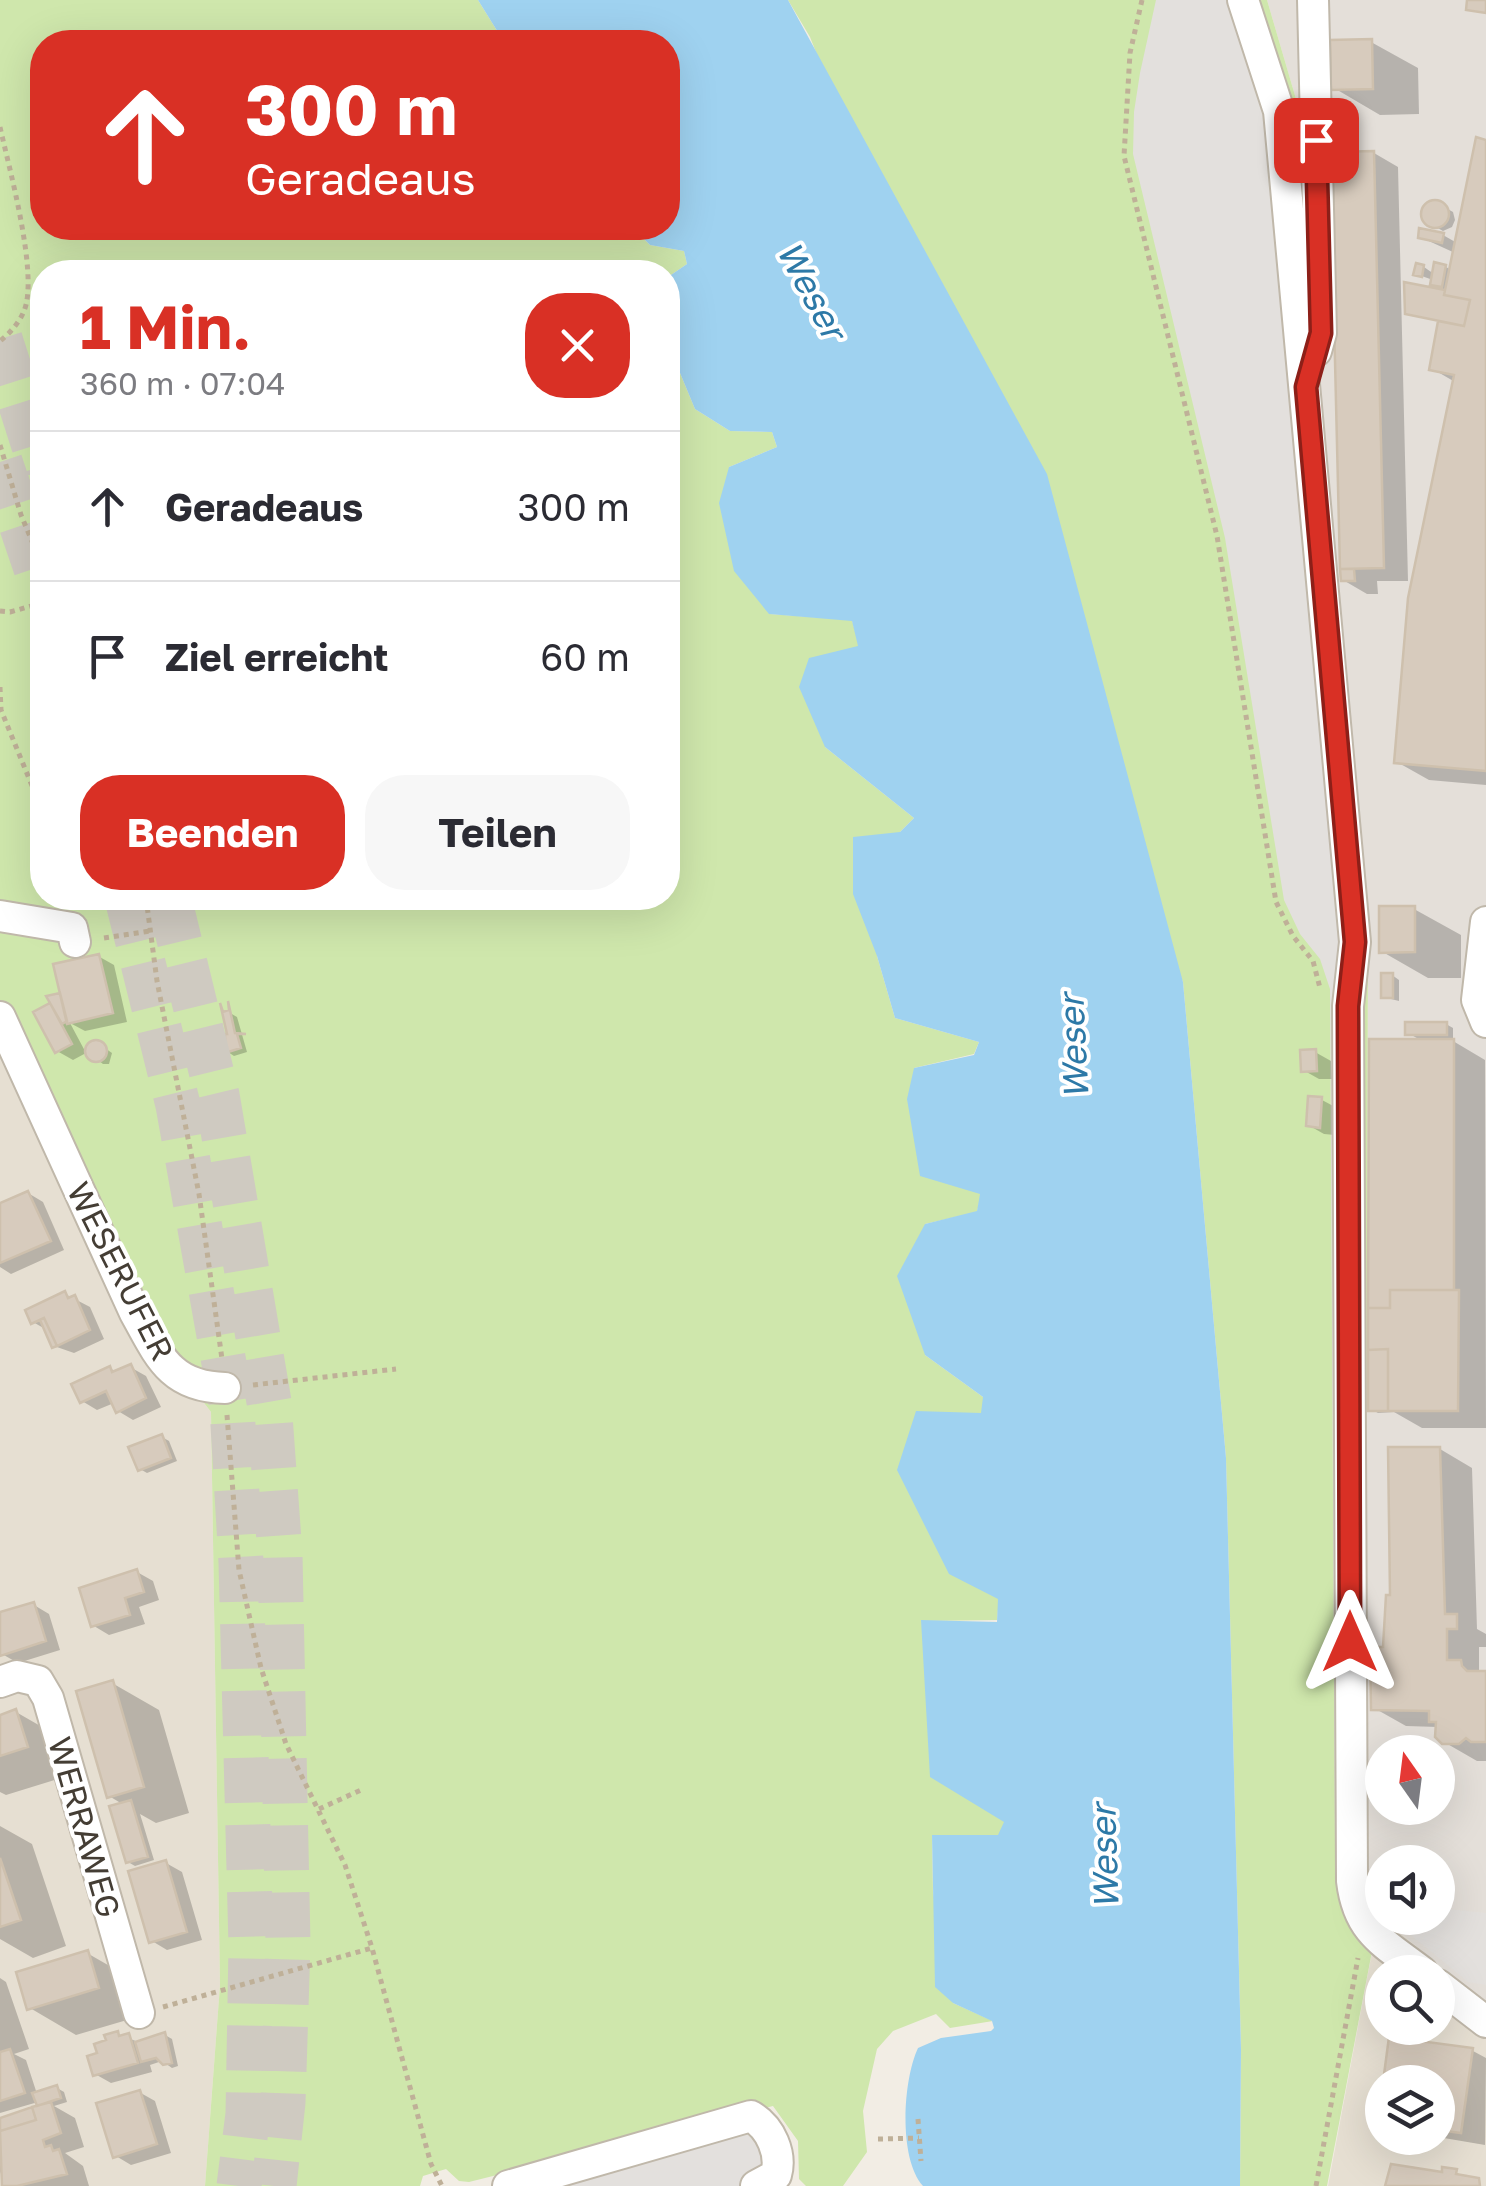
<!DOCTYPE html>
<html lang="de">
<meta charset="utf-8">
<style>
:root{--surface:#fff;--page:#f7f7f7;--text:#2b2b33;--muted:#7c7c81;--line:#e1e1e2;--accent:#d93025}
body{margin:0;font-family:"Golos Text",sans-serif;background:var(--page);color:var(--text);height:100vh;display:flex;flex-direction:column;font-size:38px;white-space:nowrap}
*{box-sizing:border-box;margin:0}
p{font-size:32px;color:var(--muted)}
.icon{flex:none;width:55px;height:55px;fill:none;stroke:currentColor;stroke-width:2;stroke-linecap:round;stroke-linejoin:round}
.map{position:relative;flex:1;overflow:hidden}
.details{position:absolute;left:30px;top:260px;width:650px;height:650px;display:flex;flex-direction:column;background:var(--surface);border-radius:40px;box-shadow:0 10px 40px #0002}
.details>*{flex:none}
.top-card{position:absolute;left:30px;top:30px;width:650px;height:210px;border-radius:40px;box-shadow:0 10px 40px #0002;background:#d93025;color:#fff;overflow:hidden}
.needle{width:65px;rotate:346deg}
.fabs{position:absolute;left:1365px;top:1735px;display:grid;gap:20px}
.fabs a{display:grid;place-items:center;width:90px;height:90px;border-radius:50%;background:var(--surface);box-shadow:0 10px 40px #0002;font-size:50px}
.pin{position:absolute;display:grid;place-items:center;width:85px;height:85px;color:#fff;margin:-42px;border-radius:20px;box-shadow:0 5px 15px #0006}
.me{position:absolute;width:110px;margin:-55px;rotate:0deg;stroke-linejoin:round;filter:drop-shadow(0 0 8px #0008)}
.turn{display:flex;align-items:center;gap:35px;height:210px;padding:0 50px;font-size:45px}
.turn .icon{width:130px;height:130px;stroke-width:2.5}
.turn b{display:block;font-size:70px;line-height:85px}
.round{display:grid;place-items:center;flex:none;width:105px;height:105px;border-radius:40px;background:var(--page)}
.head{display:flex;align-items:center;justify-content:space-between;height:170px;padding:0 50px}
h1{font-size:60px;font-weight:700;line-height:75px;color:var(--accent)}
.action{display:flex;gap:20px;margin-top:auto;padding:20px 50px}
.action a{flex:1;height:115px;border-radius:40px;background:var(--accent);color:#fff;font-size:40px;font-weight:700;line-height:115px;text-align:center}
.action a+a{background:var(--page);color:var(--text)}
ul{padding:0;list-style:none}
li{display:flex;align-items:center;gap:30px;height:150px;padding:0 50px;border-top:2px solid var(--line)}
li div{flex:1}
li b{display:block;font-size:38px}
li em{font-style:normal}
.map>svg:first-child{display:block}
.residential{fill:#e6dfd2;fill-rule:evenodd}
.industrial{fill:#e4dfd9;fill-rule:evenodd}
.green{fill:#cfe7ac}
.parking{fill:#e3e0dd}
.water{fill:#9fd2f0}
.shadow{fill:#0003}
.building{fill:#d7cbbd;stroke:#cec0ad;stroke-width:2.5}
.lines{fill:none;stroke-linecap:round;stroke-linejoin:round}
.highway-tunnel{stroke:#cfcac1;stroke-width:45;stroke-dasharray:45 22;stroke-linecap:butt}
.minor-casing{stroke:#c0b8aa;stroke-width:34}
.path{stroke:#bfb098;stroke-width:5;stroke-dasharray:5 5;stroke-linecap:butt}
.minor{stroke:#fff;stroke-width:30}
.route-casing{stroke:#8d1f18;stroke-width:25}
.route{stroke:#d93025;stroke-width:18}
.labels{text-anchor:middle;dominant-baseline:central;stroke-width:8;stroke-linejoin:round;paint-order:stroke}
.street-label{font-size:32px;fill:#443d34;stroke:#fff}
.water-label{font-size:35px;font-style:italic;fill:#2d79a7;stroke:#fff}
</style>
<div class="map">
<svg width="1486" height="2186" viewBox="0 0 1486 2186">
<rect width="100%" height="100%" fill="#f2ede4"/>
<path class="residential" d="M 0,1012 L 141,1321 L 211,1412 L 220,1985 L 205,2186 L 0,2186 Z
M 1379,1915 L 1486,2005 L 1486,2186 L 1328,2186 ZM 1382,1972 L 1438,1972 L 1438,2028 L 1382,2028 ZM 1382,2082 L 1438,2082 L 1438,2138 L 1382,2138 Z"/>
<path class="industrial" d="M 1267,0 L 1486,0 L 1486,2005 L 1379,1915 L 1365,1878 L 1368,943 L 1296,99 ZM 1382,1752 L 1438,1752 L 1438,1808 L 1382,1808 ZM 1382,1862 L 1438,1862 L 1438,1918 L 1382,1918 Z"/>
<path class="green" d="M 0,0 L 478,0 L 504,42 L 42,42 L 42,228 L 633,228 L 650,245 L 684,251 L 687,264 L 668,277 L 668,272 L 42,272 L 42,898 L 668,898 L 668,344 L 695,409 L 730,431 L 772,432 L 777,447 L 729,467 L 770,614 L 852,620 L 859,646 L 825,747 L 914,818 L 900,832 L 877,956 L 895,1018 L 979,1042 L 974,1054 L 914,1068 L 981,1194 L 977,1212 L 925,1224 L 925,1355 L 983,1397 L 999,1599 L 997,1620 L 924,1621 L 1005,1822 L 999,1835 L 932,1836 L 933,1892 L 953,2003 L 993,2021 L 950,2028 L 936,2014 L 893,2031 L 877,2049 L 863,2111 L 867,2152 L 843,2186 L 806,2186 L 799,2179 L 798,2141 L 773,2106 L 469,2182 L 459,2181 L 446,2169 L 423,2176 L 420,2186 L 205,2186 L 220,1985 L 211,1412 L 141,1321 L 0,1012 Z
M 788,0 L 1267,0 L 1296,99 L 1368,943 L 1365,1878 L 1379,1915 L 1327,2186 L 1240,2186 L 1241,2049 L 1226,1458 L 1183,982 L 810,37 Z"/>
<path class="parking" d="M 1156,0 L 1240,0 L 1274,113 L 1349,944 L 1347,1852 L 1335,1851 L 1330,989 L 1320,959 L 1300,934 L 1284,900 L 1225,538 L 1133,154 L 1134,112 L 1140,73 Z
M 1438,1908 L 1486,1913 L 1486,1985 L 1468,1982 L 1390,1918 L 1438,1918 Z
M 756,2124 L 774,2186 L 541,2186 Z"/>
<path class="water" d="M 478,0 L 788,0 L 1047,474 L 1183,982 L 1226,1458 L 1241,2049 L 1240,2186 L 923,2186 C 898,2158 903,2080 918,2048 L 941,2038 L 991,2031 L 994,2028 L 992,2021 L 953,2003 L 935,1987 L 932,1835 L 998,1835 L 1004,1822 L 930,1777 L 921,1620 L 997,1622 L 998,1599 L 949,1574 L 897,1470 L 916,1411 L 981,1413 L 983,1397 L 925,1355 L 897,1276 L 925,1224 L 977,1211 L 980,1194 L 920,1176 L 907,1099 L 914,1068 L 974,1055 L 979,1042 L 895,1018 L 877,956 L 853,894 L 853,837 L 900,832 L 914,818 L 825,747 L 799,687 L 809,658 L 858,646 L 852,621 L 769,614 L 734,571 L 719,503 L 729,467 L 777,447 L 772,432 L 730,431 L 695,409 L 668,344 L 668,277 L 687,264 L 684,251 L 650,245 L 633,228 L 668,228 L 668,42 L 504,42 Z"/>
<path class="shadow" d="M 1371,42 L 1418,68 L 1419,114 L 1380,115 L 1334,88 Z
M 1486,142 L 1486,785 L 1429,780 L 1397,762 L 1455,382 L 1431,368 L 1441,322 L 1407,312 L 1407,285 L 1447,293 L 1432,284 L 1433,280 L 1416,274 L 1424,267 L 1434,274 L 1446,267 L 1451,270 L 1455,253 L 1420,237 L 1443,235 L 1457,243 Z
M 1374,153 L 1398,167 L 1408,581 L 1377,581 L 1378,594 L 1367,594 L 1343,580 L 1342,569 L 1333,154 Z
M 1437,203 L 1453,212 L 1455,220 L 1452,227 L 1443,231 L 1427,222 L 1423,212 L 1428,205 Z
M 1414,909 L 1461,935 L 1461,978 L 1428,978 L 1381,951 Z
M 98,956 L 114,965 L 127,1022 L 85,1031 L 70,1023 L 86,1053 L 73,1060 L 57,1051 L 50,1006 L 57,1010 L 63,995 Z
M 1392,975 L 1399,980 L 1399,1001 L 1383,997 Z
M 230,1013 L 237,1017 L 247,1052 L 234,1056 L 228,1052 Z
M 1446,1024 L 1453,1028 L 1453,1041 L 1485,1060 L 1486,1428 L 1422,1428 L 1394,1412 L 1378,1413 L 1371,1409 L 1422,1041 L 1408,1033 Z
M 99,1044 L 112,1053 L 109,1064 L 103,1064 L 87,1052 L 92,1045 Z
M 1315,1052 L 1331,1061 L 1332,1079 L 1319,1079 L 1303,1070 Z
M 1322,1100 L 1337,1108 L 1335,1135 L 1324,1134 L 1308,1125 Z
M 28,1193 L 43,1202 L 64,1250 L 11,1274 L 0,1267 L 0,1206 Z
M 65,1294 L 90,1307 L 104,1339 L 74,1353 L 54,1346 L 47,1330 L 33,1322 Z
M 130,1367 L 146,1376 L 161,1407 L 133,1420 L 118,1411 L 114,1403 L 97,1410 L 82,1401 L 110,1368 L 116,1372 Z
M 162,1437 L 169,1441 L 177,1461 L 147,1473 L 140,1469 Z
M 1440,1449 L 1472,1468 L 1477,1629 L 1486,1634 L 1486,1647 L 1479,1647 L 1479,1672 L 1486,1674 L 1486,1761 L 1477,1761 L 1444,1742 L 1438,1727 L 1406,1726 L 1374,1708 L 1392,1597 Z
M 137,1572 L 153,1581 L 159,1600 L 139,1607 L 145,1624 L 109,1635 L 94,1626 Z
M 34,1605 L 49,1614 L 60,1650 L 18,1663 L 2,1654 L 0,1615 Z
M 112,1683 L 159,1710 L 189,1813 L 156,1823 L 140,1814 L 154,1860 L 135,1866 L 128,1862 L 124,1805 L 109,1796 Z
M 16,1712 L 63,1739 L 74,1774 L 6,1795 L 0,1792 L 0,1717 Z
M 0,1826 L 32,1844 L 66,1946 L 33,1958 L 0,1939 Z
M 166,1863 L 182,1872 L 202,1940 L 167,1950 L 152,1941 Z
M 87,1953 L 134,1980 L 144,2015 L 76,2035 L 30,2008 Z
M 0,1978 L 6,1982 L 29,2049 L 14,2054 L 26,2060 L 37,2094 L 57,2088 L 64,2092 L 67,2102 L 54,2106 L 75,2118 L 84,2147 L 65,2153 L 83,2166 L 89,2186 L 5,2186 L 0,2171 L 0,2165 L 5,2164 L 0,2149 L 0,2120 L 40,2108 L 38,2102 L 0,2113 Z
M 117,2034 L 141,2043 L 165,2035 L 172,2039 L 178,2066 L 172,2068 L 162,2061 L 150,2065 L 152,2072 L 111,2083 L 95,2074 L 100,2054 Z
M 1391,2040 L 1473,2051 L 1486,2058 L 1485,2145 L 1438,2137 L 1438,2082 L 1385,2082 Z
M 139,2092 L 155,2101 L 171,2153 L 131,2165 L 116,2156 Z"/>
<path class="building" d="M 1467,0 L 1486,0 L 1486,13 L 1466,10 Z
M 1372,39 L 1373,89 L 1331,90 L 1330,40 Z
M 1476,137 L 1486,140 L 1486,771 L 1394,763 L 1408,598 L 1454,375 L 1429,370 L 1438,321 L 1464,326 L 1470,300 L 1444,295 Z
M 1374,151 L 1384,568 L 1340,569 L 1330,152 Z
M1421 214a14 14 0 1 1 28 0a14 14 0 1 1-28 0Z
M 1419,228 L 1444,233 L 1442,243 L 1418,238 Z
M 1434,262 L 1446,265 L 1442,287 L 1430,285 Z
M 1416,263 L 1424,265 L 1422,277 L 1413,275 Z
M 1404,282 L 1445,290 L 1444,295 L 1470,300 L 1464,326 L 1405,314 Z
M 1340,569 L 1354,569 L 1355,581 L 1341,581 Z
M 42,675 L 42,694 L 32,695 L 40,692 L 35,678 Z
M 1379,906 L 1415,906 L 1415,952 L 1379,953 Z
M 99,954 L 113,1013 L 67,1024 L 53,964 Z
M 1381,973 L 1393,973 L 1393,998 L 1381,998 Z
M 60,993 L 67,1021 L 62,1024 L 46,996 Z
M 228,1001 L 235,1033 L 246,1034 L 237,1034 L 241,1048 L 225,1053 L 225,1035 L 218,1034 L 227,1034 L 220,1003 L 223,1012 L 229,1010 Z
M 50,1003 L 72,1044 L 55,1053 L 33,1012 Z
M 1405,1022 L 1447,1022 L 1447,1035 L 1405,1035 Z
M 1369,1039 L 1454,1039 L 1454,1290 L 1390,1290 L 1390,1308 L 1368,1308 Z
M85 1051a11 11 0 1 1 22 0a11 11 0 1 1-22 0Z
M 1316,1049 L 1317,1071 L 1301,1072 L 1300,1050 Z
M 1308,1096 L 1322,1097 L 1320,1128 L 1306,1126 Z
M 28,1191 L 51,1241 L 0,1263 L 0,1203 Z
M 1390,1290 L 1459,1290 L 1458,1411 L 1388,1411 L 1388,1349 L 1368,1350 L 1368,1308 L 1390,1308 Z
M 65,1291 L 68,1298 L 75,1295 L 90,1330 L 57,1346 L 44,1318 L 31,1324 L 25,1310 Z
M 44,1318 L 57,1346 L 52,1348 L 40,1320 Z
M 1388,1349 L 1388,1411 L 1368,1411 L 1368,1350 Z
M 131,1364 L 146,1398 L 116,1413 L 106,1391 L 80,1403 L 71,1384 L 110,1366 L 112,1372 Z
M 162,1434 L 171,1458 L 138,1471 L 128,1447 Z
M 1388,1447 L 1440,1447 L 1445,1614 L 1457,1614 L 1457,1629 L 1447,1629 L 1447,1660 L 1461,1660 L 1462,1666 L 1467,1671 L 1486,1671 L 1486,1742 L 1471,1742 L 1466,1738 L 1459,1744 L 1442,1744 L 1435,1737 L 1436,1722 L 1429,1722 L 1429,1711 L 1371,1710 L 1370,1647 L 1383,1647 L 1386,1595 L 1390,1595 Z
M 137,1569 L 144,1592 L 125,1598 L 130,1615 L 91,1627 L 79,1588 Z
M 34,1602 L 46,1641 L 0,1656 L 0,1612 Z
M 113,1680 L 144,1787 L 107,1798 L 76,1691 Z
M 16,1709 L 28,1747 L 0,1756 L 0,1715 Z
M 131,1800 L 148,1857 L 126,1863 L 109,1806 Z
M 0,1858 L 21,1920 L 0,1927 Z
M 166,1860 L 187,1932 L 149,1943 L 128,1871 Z
M 88,1950 L 99,1988 L 27,2010 L 16,1972 Z
M 118,2031 L 119,2036 L 129,2033 L 138,2063 L 93,2076 L 87,2056 L 97,2053 L 94,2044 L 106,2040 L 104,2035 Z
M 165,2032 L 172,2063 L 163,2065 L 156,2058 L 141,2062 L 135,2042 Z
M 1389,2037 L 1473,2048 L 1461,2133 L 1438,2130 L 1438,2082 L 1383,2082 Z
M 10,2049 L 25,2093 L 0,2101 L 0,2052 Z
M 57,2085 L 61,2098 L 37,2106 L 32,2093 Z
M 140,2090 L 157,2144 L 113,2158 L 96,2103 Z
M 51,2102 L 61,2133 L 43,2140 L 45,2147 L 51,2145 L 53,2151 L 59,2149 L 67,2174 L 17,2186 L 2,2186 L 0,2131 L 36,2120 L 32,2107 Z
M 32,2107 L 36,2120 L 0,2131 L 0,2118 Z
M 1391,2164 L 1442,2172 L 1442,2167 L 1457,2169 L 1456,2174 L 1479,2178 L 1480,2186 L 1385,2186 Z"/>
<g class="lines">
<path class="highway-tunnel" d="M 0,339 L 42,471
M 0,462 L 42,586
M 127,898 L 178,1105 L 232,1408 L 241,1562 L 251,1946 L 248,2114 L 239,2186
M 169,898 L 217,1095 L 269,1402 L 280,1555 L 288,1944 L 283,2102 L 274,2186"/>
<g class="minor-casing">
<path id="minor" d="M 1243,0 L 1279,111 L 1355,942 L 1348,1006 L 1352,1881 C 1358,1932 1384,1943 1422,1972
M 1313,0 L 1321,333 L 1316,351
M 0,916 L 72,928 L 75,942
M 1486,922 L 1477,1000 L 1486,1022
M 0,1017 L 135,1313 C 159,1356 170,1387 225,1388
M 0,1682 L 17,1676 L 38,1681 L 48,1698 L 139,2013
M 1438,1985 L 1486,2022
M 508,2186 L 751,2116 C 771,2128 782,2154 776,2175 L 756,2186"/>
</g>
<path class="path" d="M 1142,0 L 1130,53 L 1124,156 L 1217,536 L 1276,902 L 1293,936 L 1313,961 L 1320,988
M 0,127 C 9,168 39,275 24,311 C 19,323 10,333 0,341
M 0,445 L 21,515 L 42,565
M 0,611 L 10,612 L 42,603
M 0,687 L 1,710 L 42,810
M 146,898 L 157,981 L 199,1194 L 222,1359
M 104,938 L 150,931
M 253,1385 L 396,1369
M 227,1415 L 239,1570 L 261,1668 L 286,1744 L 345,1865 L 372,1948 L 431,2164 L 442,2186
M 319,1809 L 361,1790
M 163,2007 L 372,1948
M 918,2119 L 921,2161
M 878,2139 L 919,2138
M 1316,2186 L 1358,1958"/>
<use href="#minor" class="minor"/>
</g>
<g class="lines">
<g class="route-casing">
<path id="route" d="M 1316,140 L 1321,333 L 1306,387 L 1355,942 L 1348,1006 L 1350,1642"/>
</g>
<use href="#route" class="route"/>
</g>
<g class="labels">
<g class="street-label">
<text transform="translate(121 1271) rotate(63)">WESERUFER</text>
<text transform="translate(85 1827) rotate(74)">WERRAWEG</text>
</g>
<g class="water-label">
<text transform="translate(812 290) rotate(62)">Weser</text>
<text transform="translate(1073 1047) rotate(-93)">Weser</text>
<text transform="translate(1104 1857) rotate(-92)">Weser</text>
</g>
</g>
</svg>
<div class="fabs">
<a><svg class="needle" viewBox="-14 -14 28 28"><path d="M0-13l5 13h-10z" fill="#e53935"/><path d="M0 13l5-13h-10z" fill="#7c7c81"/></svg></a>
<a><svg class="icon" aria-label="sound" viewBox="0 0 24 24"><path d="M4 9h4l5-4v14l-5-4H4zM17 9q2 3 0 6"/></svg></a>
<a><svg class="icon" aria-label="search" viewBox="0 0 24 24"><circle cx="10" cy="10" r="6"/><path d="M15 15l6 6"/></svg></a>
<a><svg class="icon" aria-label="layers" viewBox="0 0 24 24"><path d="M12 4l9 5-9 5-9-5zM3 14l9 5 9-5"/></svg></a>
</div>
<div class="pin" style="left:1316px;top:140px;background:#d93025"><svg class="icon" aria-label="arrive" viewBox="0 0 24 24"><path d="M6 21V4h12l-3 4 3 4H6"/></svg></div>
<svg class="me" style="left:1350px;top:1642px" viewBox="-20 -20 40 40"><path d="M0-17L14 15 0 8-14 15z" fill="#d93025" stroke="#fff" stroke-width="4"/></svg>
<div class="top-card">
<div class="turn"><svg class="icon" aria-label="ahead" viewBox="0 0 24 24"><path d="M12 20V5M6 11l6-6 6 6"/></svg><div><b>300 m</b>Geradeaus</div></div>
</div>
<section class="details">
<div class="head"><div><h1>1 Min.</h1><p>360 m · 07:04</p></div><a class="round" style="background:#d93025;color:#fff"><svg class="icon" aria-label="close" viewBox="0 0 24 24"><path d="M6 6l12 12M18 6L6 18"/></svg></a></div>
<ul>
<li><svg class="icon" aria-label="ahead" viewBox="0 0 24 24"><path d="M12 20V5M6 11l6-6 6 6"/></svg><div><b>Geradeaus</b></div><em>300 m</em></li>
<li><svg class="icon" aria-label="arrive" viewBox="0 0 24 24"><path d="M6 21V4h12l-3 4 3 4H6"/></svg><div><b>Ziel erreicht</b></div><em>60 m</em></li>
</ul>
<div class="action"><a>Beenden</a><a>Teilen</a></div>
</section>
</div>
